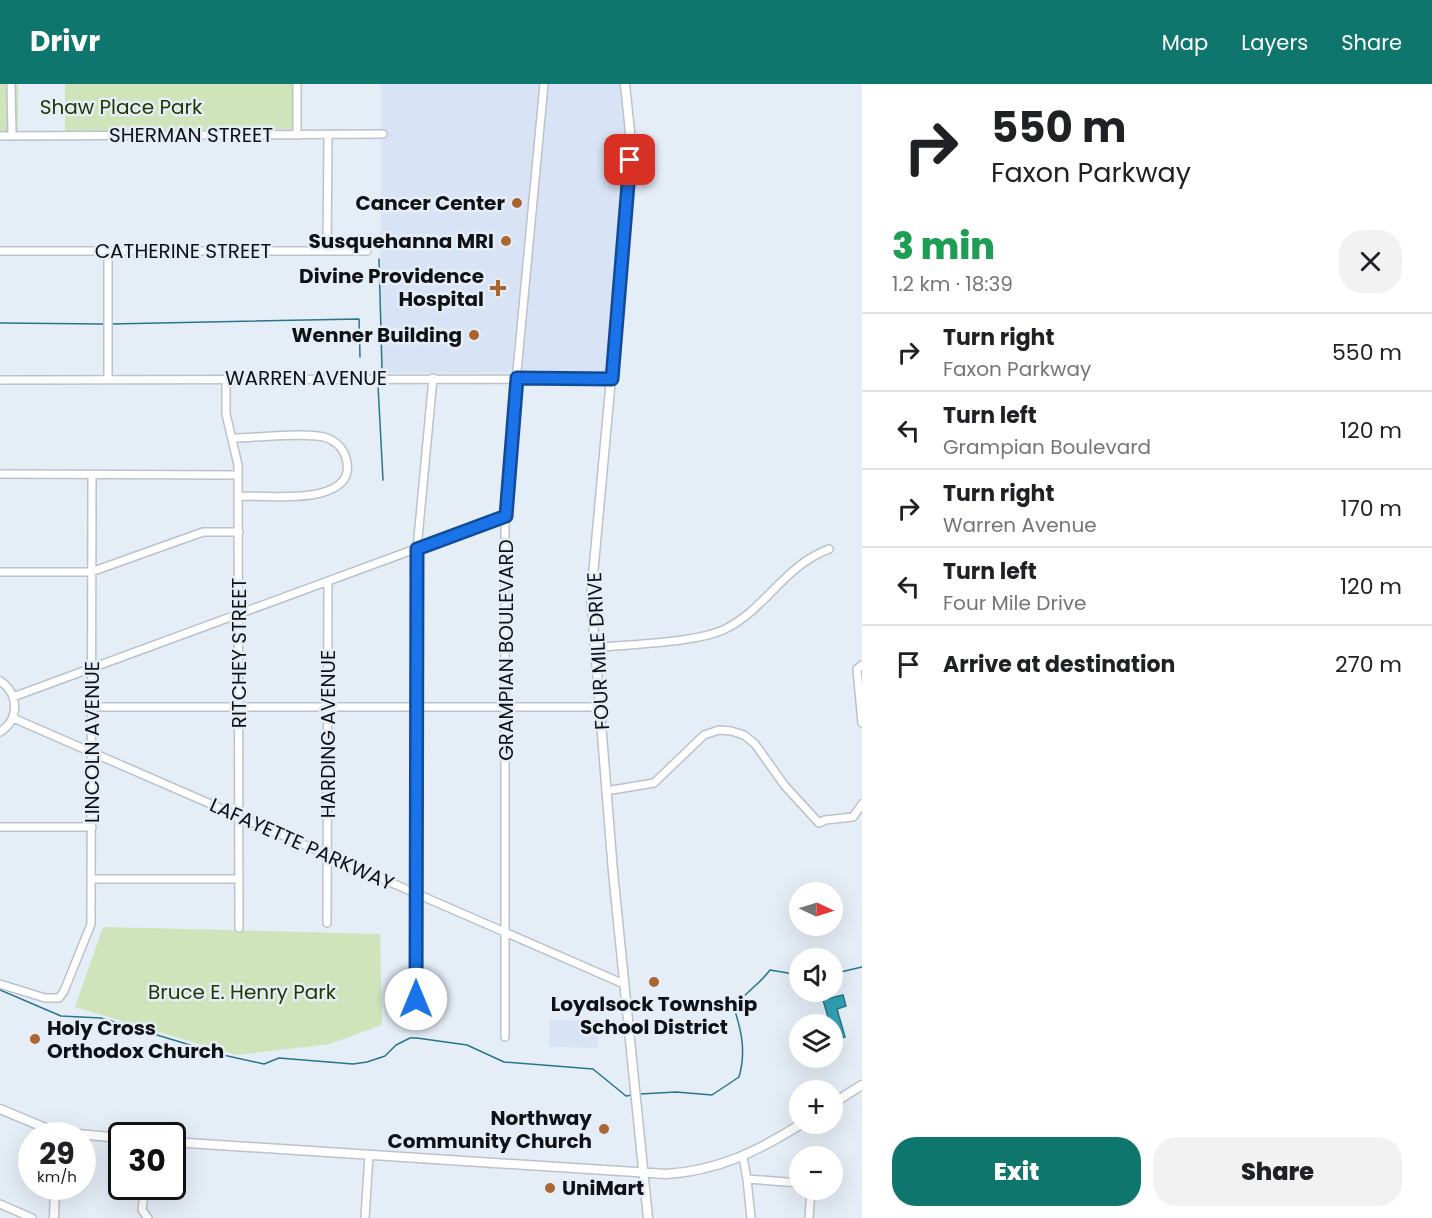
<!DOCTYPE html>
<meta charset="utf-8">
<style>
:root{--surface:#fff;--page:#f2f2f2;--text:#202124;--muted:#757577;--line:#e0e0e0;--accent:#0f766e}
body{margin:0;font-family:Poppins,sans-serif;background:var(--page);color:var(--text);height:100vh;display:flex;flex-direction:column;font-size:22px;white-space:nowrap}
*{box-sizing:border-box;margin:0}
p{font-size:20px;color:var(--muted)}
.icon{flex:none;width:33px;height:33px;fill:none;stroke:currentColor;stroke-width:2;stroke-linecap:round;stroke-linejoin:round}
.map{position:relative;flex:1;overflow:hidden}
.drawer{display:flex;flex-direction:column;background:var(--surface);width:570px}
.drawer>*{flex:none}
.top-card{background:#fff;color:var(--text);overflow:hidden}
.needle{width:39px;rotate:94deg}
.controls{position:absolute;left:789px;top:798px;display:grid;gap:12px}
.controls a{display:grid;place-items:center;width:54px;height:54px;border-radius:50%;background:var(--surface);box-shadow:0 6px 24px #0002;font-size:30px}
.speed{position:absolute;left:18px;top:1038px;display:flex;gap:12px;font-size:30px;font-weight:700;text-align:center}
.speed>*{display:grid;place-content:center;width:78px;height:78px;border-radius:50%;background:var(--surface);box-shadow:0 6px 24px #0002;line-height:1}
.speed small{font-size:15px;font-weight:400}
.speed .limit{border:3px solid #111;border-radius:9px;background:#fff;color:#111}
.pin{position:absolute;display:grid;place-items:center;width:51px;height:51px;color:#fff;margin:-26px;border-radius:12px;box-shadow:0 3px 9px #0006}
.me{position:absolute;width:66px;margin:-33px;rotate:0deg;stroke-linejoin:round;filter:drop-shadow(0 0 4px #0008)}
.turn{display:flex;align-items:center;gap:21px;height:126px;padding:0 30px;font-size:27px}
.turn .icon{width:78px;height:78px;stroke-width:2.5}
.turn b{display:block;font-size:42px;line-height:51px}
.round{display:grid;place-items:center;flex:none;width:63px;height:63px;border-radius:24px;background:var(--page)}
.summary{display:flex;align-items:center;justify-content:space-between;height:102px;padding:0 30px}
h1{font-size:36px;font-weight:800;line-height:45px;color:#1e9e55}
.button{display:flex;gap:12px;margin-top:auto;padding:12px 30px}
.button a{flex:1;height:69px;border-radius:24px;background:var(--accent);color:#fff;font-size:24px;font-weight:800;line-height:69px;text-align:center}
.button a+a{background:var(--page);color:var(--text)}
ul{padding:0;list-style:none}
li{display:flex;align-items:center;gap:18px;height:78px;padding:0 30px;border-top:2px solid var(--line)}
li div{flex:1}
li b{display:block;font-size:22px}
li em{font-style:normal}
header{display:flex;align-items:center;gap:36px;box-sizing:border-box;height:84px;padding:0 30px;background:var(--accent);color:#fff}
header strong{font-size:28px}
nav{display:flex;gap:33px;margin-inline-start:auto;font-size:21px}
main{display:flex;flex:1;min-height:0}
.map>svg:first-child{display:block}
.built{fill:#d8e4f5}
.green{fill:#cfe4ba}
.water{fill:#33a2b8;stroke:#287687;stroke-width:1.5}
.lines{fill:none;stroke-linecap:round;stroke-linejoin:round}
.stream{stroke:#287687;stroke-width:1.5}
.minor-casing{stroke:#bbc2cc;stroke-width:10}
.tertiary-casing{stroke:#bbc2cc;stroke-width:11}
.minor{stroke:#fff;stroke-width:7}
.tertiary{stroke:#fff;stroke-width:8}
.route-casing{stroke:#114b97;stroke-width:15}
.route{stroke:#1a73e8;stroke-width:10}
.poi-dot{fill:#a96633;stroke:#e5edf7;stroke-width:2}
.labels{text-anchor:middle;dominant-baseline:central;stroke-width:5;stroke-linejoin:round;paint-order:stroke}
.park-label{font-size:20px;fill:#233702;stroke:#e5edf7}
.street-label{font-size:20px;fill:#0f1114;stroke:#e5edf7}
.poi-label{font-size:20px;font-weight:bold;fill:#0f1114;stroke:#e5edf7;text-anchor:end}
</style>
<header>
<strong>Drivr</strong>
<nav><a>Map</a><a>Layers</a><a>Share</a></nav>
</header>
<main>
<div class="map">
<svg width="862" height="1134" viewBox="0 0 862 1134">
<rect width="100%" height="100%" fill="#e5edf7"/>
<path class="built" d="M 381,0 L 620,0 L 626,65 L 608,288 L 380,289 Z
M 550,936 L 599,937 L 598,964 L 549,963 Z"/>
<path class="green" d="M 0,0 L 18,0 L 18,50 L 0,50 Z
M 65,0 L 292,0 L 293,45 L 65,47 Z
M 103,843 L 380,850 L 382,941 L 330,960 L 236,971 L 75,923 Z"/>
<path class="water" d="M 843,911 L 846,922 L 837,925 L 845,953 L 833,957 L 832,940 L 830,940 L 823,916 Z"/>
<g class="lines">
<path class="stream" d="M 379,175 L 382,284
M 0,239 L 104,240
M 111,240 L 359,235 L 360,273
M 378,301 L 383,396
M 832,890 L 862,883
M 0,906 L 61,932 L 101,934 L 223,971 L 264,980 L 279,974 L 353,980 L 367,978 L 385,972 L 396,961 L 410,954 L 417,954 L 467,961 L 504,978 L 593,985 L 626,1012 L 632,1011
M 640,1010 L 676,1008 L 712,1011 L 739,993 C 746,969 742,948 734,924 C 744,909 759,901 770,886 L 800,891"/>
<g class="minor-casing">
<path id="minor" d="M 11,0 L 12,52
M 297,0 L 297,51
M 0,52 L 383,50
M 0,167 L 367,167
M 108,167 L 108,295
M 327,167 L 328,51
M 226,295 L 226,330 L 238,381 L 239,844
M 0,296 L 612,295
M 232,354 C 257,354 301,348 324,353 C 335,356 343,364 346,374 C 360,424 265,411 238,412
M 0,390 L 237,391
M 0,488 L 91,488 L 203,448 L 239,448
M 594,564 C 628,560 700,559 727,544 C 766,524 784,482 829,465
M 862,581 L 857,585 L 862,639
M 0,597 C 19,610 20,635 0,648
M 13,613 L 505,432
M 92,623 L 599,623
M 13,634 L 624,900
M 606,707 L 654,699 L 704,651 L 719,646 L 731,647 L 744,651 L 755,660 L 785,702 L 819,739 L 825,736 L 853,733 L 862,720
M 0,743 L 92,743
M 91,795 L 239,795
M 327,839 L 328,498
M 0,900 L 45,914 L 59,914 L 64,907 L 91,840 L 92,391
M 416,939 L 417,465 L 433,294
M 505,953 L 505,415 L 544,0
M 743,1073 L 747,1095
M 145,1102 L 142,1126 L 148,1134
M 0,1120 L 32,1134
M 365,1134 L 369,1071
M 751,1134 L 747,1095 L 800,1099
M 809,1134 L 811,1106"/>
</g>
<g class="tertiary-casing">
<path id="tertiary" d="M 625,0 L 630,48 L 628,108 L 591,513 L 613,788 L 648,1134
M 832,1020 L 862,1001
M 0,1025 L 55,1048 L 122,1054
M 172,1058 L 666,1090 C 718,1087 758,1067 801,1040
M 54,1134 L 55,1102"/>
</g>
<use href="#minor" class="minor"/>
<use href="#tertiary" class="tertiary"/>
</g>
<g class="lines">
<g class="route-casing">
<path id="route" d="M 416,915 L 417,465 L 506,432 L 517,294 L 612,295 L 630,76"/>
</g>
<use href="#route" class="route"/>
</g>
<g class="poi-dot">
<circle cx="517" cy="119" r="6"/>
<circle cx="506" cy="157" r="6"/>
<path d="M495 195h6v6h6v6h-6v6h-6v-6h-6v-6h6z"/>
<circle cx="474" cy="251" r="6"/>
<circle cx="654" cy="898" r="6"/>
<circle cx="35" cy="955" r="6"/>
<circle cx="604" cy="1045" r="6"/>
<circle cx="550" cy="1104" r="6"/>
</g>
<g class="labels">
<g class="park-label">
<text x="121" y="23">Shaw Place Park</text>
<text x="242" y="908">Bruce E. Henry Park</text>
</g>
<g class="street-label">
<text x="191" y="51">SHERMAN STREET</text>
<text x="183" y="167">CATHERINE STREET</text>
<text x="306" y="294">WARREN AVENUE</text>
<text transform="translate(506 566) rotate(-90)">GRAMPIAN BOULEVARD</text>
<text transform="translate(598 567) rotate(-93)">FOUR MILE DRIVE</text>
<text transform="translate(239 569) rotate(-90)">RITCHEY STREET</text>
<text transform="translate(328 650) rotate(-90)">HARDING AVENUE</text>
<text transform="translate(92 658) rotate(-90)">LINCOLN AVENUE</text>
<text transform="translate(302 760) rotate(24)">LAFAYETTE PARKWAY</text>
</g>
<g class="poi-label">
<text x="505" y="119">Cancer Center</text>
<text x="494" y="157">Susquehanna MRI</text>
<text x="484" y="192">Divine Providence<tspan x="484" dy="23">Hospital</tspan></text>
<text x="462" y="251">Wenner Building</text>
<text x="654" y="920" text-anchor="middle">Loyalsock Township<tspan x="654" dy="23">School District</tspan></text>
<text x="47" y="944" text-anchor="start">Holy Cross<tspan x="47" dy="23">Orthodox Church</tspan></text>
<text x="592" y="1034">Northway<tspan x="592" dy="23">Community Church</tspan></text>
<text x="562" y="1104" text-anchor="start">UniMart</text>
</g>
</g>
</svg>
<div class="controls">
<a><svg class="needle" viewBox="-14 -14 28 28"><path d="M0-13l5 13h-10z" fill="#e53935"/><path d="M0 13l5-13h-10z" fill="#757577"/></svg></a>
<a><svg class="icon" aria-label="sound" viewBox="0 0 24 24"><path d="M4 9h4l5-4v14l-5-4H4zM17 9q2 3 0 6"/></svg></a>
<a><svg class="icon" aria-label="layers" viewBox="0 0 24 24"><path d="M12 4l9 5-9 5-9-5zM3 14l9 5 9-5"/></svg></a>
<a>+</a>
<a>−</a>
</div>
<div class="speed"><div>29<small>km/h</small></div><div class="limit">30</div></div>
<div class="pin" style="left:630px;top:76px;background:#d93025"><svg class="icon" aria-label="arrive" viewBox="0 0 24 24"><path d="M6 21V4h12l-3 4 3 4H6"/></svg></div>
<svg class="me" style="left:416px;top:915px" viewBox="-20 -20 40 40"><circle r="19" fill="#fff"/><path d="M0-13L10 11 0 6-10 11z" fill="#1a73e8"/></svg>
</div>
<section class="drawer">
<div class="top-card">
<div class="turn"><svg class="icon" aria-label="right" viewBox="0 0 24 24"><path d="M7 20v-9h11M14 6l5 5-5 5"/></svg><div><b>550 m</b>Faxon Parkway</div></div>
</div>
<div class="summary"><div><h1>3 min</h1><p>1.2 km · 18:39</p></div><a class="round"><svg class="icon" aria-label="close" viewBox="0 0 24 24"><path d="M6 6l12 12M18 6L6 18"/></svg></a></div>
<ul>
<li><svg class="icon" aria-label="right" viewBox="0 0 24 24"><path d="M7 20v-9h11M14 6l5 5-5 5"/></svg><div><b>Turn right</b><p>Faxon Parkway</p></div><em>550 m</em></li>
<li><svg class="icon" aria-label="left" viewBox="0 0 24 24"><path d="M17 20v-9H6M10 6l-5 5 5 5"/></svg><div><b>Turn left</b><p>Grampian Boulevard</p></div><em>120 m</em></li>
<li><svg class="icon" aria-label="right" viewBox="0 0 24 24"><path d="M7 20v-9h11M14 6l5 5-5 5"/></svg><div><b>Turn right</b><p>Warren Avenue</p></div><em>170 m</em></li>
<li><svg class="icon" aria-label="left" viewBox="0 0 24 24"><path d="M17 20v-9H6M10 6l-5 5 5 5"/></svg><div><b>Turn left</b><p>Four Mile Drive</p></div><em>120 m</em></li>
<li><svg class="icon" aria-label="arrive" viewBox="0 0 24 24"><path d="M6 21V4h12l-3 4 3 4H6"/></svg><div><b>Arrive at destination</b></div><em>270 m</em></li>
</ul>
<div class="button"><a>Exit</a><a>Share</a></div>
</section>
</main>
